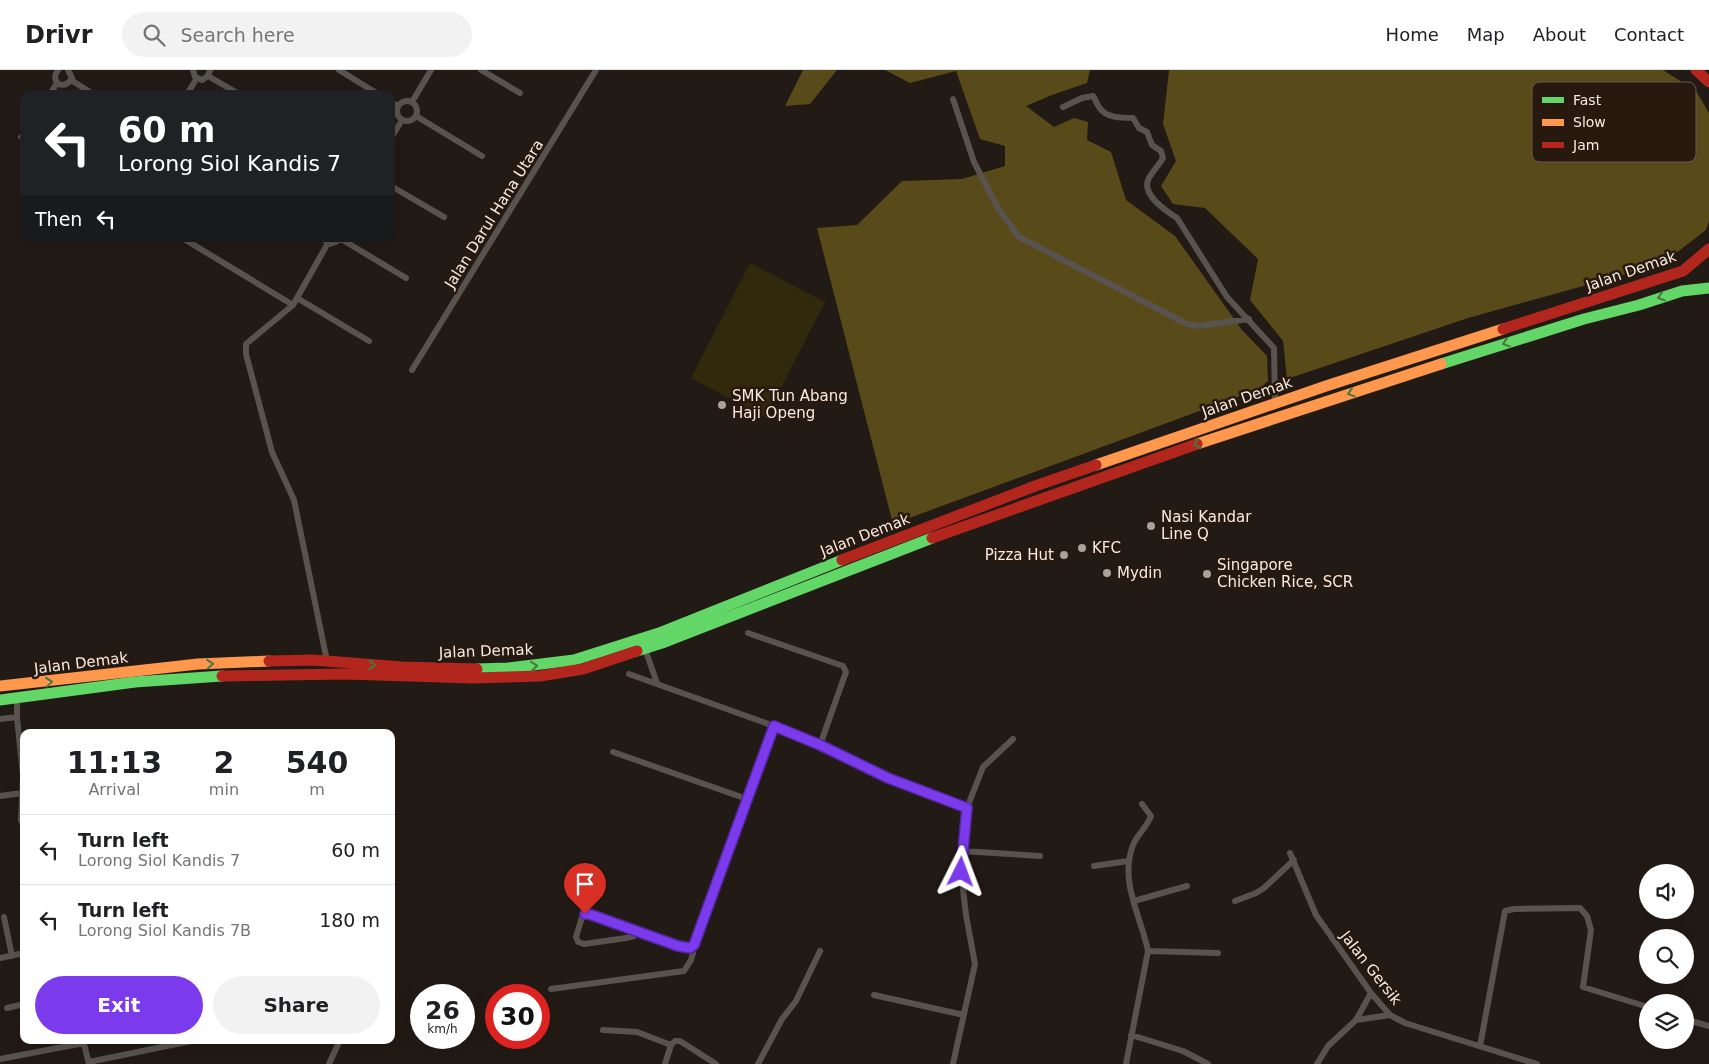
<!DOCTYPE html>
<style>
:root{--surface:#fff;--page:#f2f2f2;--text:#202124;--muted:#757577;--line:#e0e0e0;--accent:#7c3aed}
body{margin:0;font-family:"DejaVu Sans",sans-serif;background:var(--page);color:var(--text);height:100vh;display:flex;flex-direction:column;font-size:19px;white-space:nowrap}
*{box-sizing:border-box;margin:0}
p{font-size:16px;color:var(--muted)}
.icon{flex:none;width:28px;height:28px;fill:none;stroke:currentColor;stroke-width:2;stroke-linecap:round;stroke-linejoin:round}
.map{position:relative;flex:1;overflow:hidden}
.side{position:absolute;left:20px;top:659px;width:375px;height:315px;display:flex;flex-direction:column;background:var(--surface);border-radius:10px;box-shadow:0 5px 20px #0002}
.side>*{flex:none}
.hud{position:absolute;left:20px;top:20px;width:375px;height:152px;border-radius:10px;box-shadow:0 5px 20px #0002;background:#202124;color:#fff;overflow:hidden}
.buttons{position:absolute;left:1639px;top:794px;display:grid;gap:10px}
.buttons a{display:grid;place-items:center;width:55px;height:55px;border-radius:50%;background:var(--surface);box-shadow:0 5px 20px #0002;font-size:25px}
.speed{position:absolute;left:410px;top:914px;display:flex;gap:10px;font-size:25px;font-weight:700;text-align:center}
.speed>*{display:grid;place-content:center;width:65px;height:65px;border-radius:50%;background:var(--surface);box-shadow:0 5px 20px #0002;line-height:1}
.speed small{font-size:12px;font-weight:400}
.speed .limit{border:8px solid #d22;background:#fff;color:#111}
.pin{position:absolute;display:grid;place-items:center;width:42px;height:42px;color:#fff;margin:-51px -21px;border-radius:50% 50% 50% 0;rotate:-45deg;box-shadow:0 0 5px #0007}
.pin .icon{rotate:45deg}
.me{position:absolute;width:55px;margin:-28px;rotate:3deg;stroke-linejoin:round;filter:drop-shadow(0 0 4px #0008)}
.turn{display:flex;align-items:center;gap:18px;height:105px;padding:0 15px;font-size:22px}
.turn .icon{width:65px;height:65px;stroke-width:2.5}
.turn b{display:block;font-size:35px;line-height:42px}
.then{display:flex;align-items:center;height:48px;padding:0 15px;background:#0003;gap:10px;font-size:19px}
.eta{display:flex;justify-content:space-evenly;align-items:center;height:85px;text-align:center}
.eta b{font-size:30px;font-weight:600;line-height:35px}
.cta{display:flex;gap:10px;margin-top:auto;padding:10px 15px}
.cta a{flex:1;height:58px;border-radius:30px;background:var(--accent);color:#fff;font-size:20px;font-weight:600;line-height:58px;text-align:center}
.cta a+a{background:var(--page);color:var(--text)}
ul{padding:0;list-style:none}
li{display:flex;align-items:center;gap:15px;height:70px;padding:0 15px;border-top:1px solid var(--line)}
li div{flex:1}
li b{display:block;font-size:19px}
li em{font-style:normal}
header{display:flex;align-items:center;gap:30px;box-sizing:border-box;height:70px;padding:0 25px;background:var(--surface);border-bottom:1px solid var(--line)}
header strong{font-size:24px}
nav{display:flex;gap:28px;margin-inline-start:auto;font-size:18px}
.search{width:350px;height:45px;background:var(--page);display:flex;align-items:center;gap:12px;box-sizing:border-box;padding:0 18px;border-radius:28px;color:var(--muted);font-size:19px}
.map>svg:first-child{display:block}
.green{fill:#32280b}
.forest{fill:#594a1a}
.lines{fill:none;stroke-linecap:round;stroke-linejoin:round}
.street{stroke:#59534f;stroke-width:6}
.fast{stroke:#63d668;stroke-width:11}
.slow{stroke:#ff974d;stroke-width:11}
.jam{stroke:#b3261e;stroke-width:11}
.oneway{stroke:#46783c}
.route-casing{stroke:#51269a;stroke-width:12}
.route{stroke:#7c3aed;stroke-width:9}
.poi-dot{fill:#aca29c;stroke:#28190f;stroke-width:2}
.labels{text-anchor:middle;dominant-baseline:central;stroke-width:5;stroke-linejoin:round;paint-order:stroke}
.street-label{font-size:15px;fill:#f6ebe4;stroke:#28190f}
.poi-label{font-size:15px;fill:#f6ebe4;stroke:#28190f;text-anchor:start}
.key{fill:#28190f;stroke:#66584f;stroke-width:1}
.key-label{font-size:14px;fill:#f6ebe4}
</style>
<header>
<strong>Drivr</strong>
<div class="search"><svg class="icon" aria-label="search" viewBox="0 0 24 24"><circle cx="10" cy="10" r="6"/><path d="M15 15l6 6"/></svg>Search here</div>
<nav><a>Home</a><a>Map</a><a>About</a><a>Contact</a></nav>
</header>
<div class="map">
<svg width="1709" height="994" viewBox="0 0 1709 994">
<rect width="100%" height="100%" fill="#221a15"/>
<path class="green" d="M 750,193 L 825,232 L 766,347 L 691,308 Z"/>
<path class="forest" d="M 803,0 L 837,0 L 810,34 L 785,36 Z
M 885,0 L 1090,0 L 1087,13 L 1052,25 L 1026,36 L 1054,57 L 1074,48 L 1088,52 L 1087,70 L 1111,82 L 1126,130 L 1175,166 L 1242,260 L 1267,286 L 1268,311 L 1259,319 L 893,454 L 817,158 L 857,155 L 902,111 L 962,109 L 1005,96 L 1005,76 L 980,69 L 956,1 L 910,13 Z
M 1169,0 L 1663,0 L 1696,21 L 1709,43 L 1709,151 L 1706,160 L 1662,194 L 1468,248 L 1287,309 L 1283,271 L 1250,230 L 1258,189 L 1205,138 L 1173,134 L 1161,116 L 1176,91 L 1163,54 Z"/>
<g class="lines">
<path class="street" d="M 58,0 C 49,12 64,22 72,8 L 68,0
M 193,0 L 195,7 L 202,10 L 208,6 L 210,0
M 339,0 L 378,24
M 481,0 L 520,23
M 208,6 L 239,24
M 71,10 L 93,24
M 50,24 L 57,13
M 187,24 L 197,8
M 953,29 L 974,92 L 998,138 L 1019,167 L 1187,254 L 1199,256 L 1249,249
M397 41a10 10 0 1 1 20 0a10 10 0 1 1-20 0Z
M 391,32 L 398,36
M 412,32 L 431,0
M 1063,37 L 1082,28 L 1093,26 C 1096,30 1096,33 1099,37 C 1105,48 1122,48 1133,48 L 1139,58 L 1147,62 L 1152,75 L 1161,81 L 1163,88 C 1159,95 1153,101 1149,108 C 1140,124 1166,141 1177,148 L 1227,227 L 1274,278 L 1275,333
M 416,46 L 482,86
M 21,67 L 24,64
M 391,68 L 402,50
M 391,116 L 444,147
M 184,169 L 293,235
M 323,169 L 330,174 L 336,172 L 340,169
M 341,169 L 406,208
M 297,228 L 369,271
M 412,300 L 596,0
M 748,563 L 843,596 L 846,602 L 820,675
M 645,579 L 657,613
M 327,591 L 294,430 L 272,382 L 246,284 L 246,274 L 293,235 L 328,173
M 629,604 L 774,656 L 820,675 L 888,708 L 967,738
M 17,628 L 17,647 L 23,706 L 21,750 L 24,756
M 0,649 L 17,647
M 613,682 L 747,729
M 0,726 L 22,723
M 962,781 L 1040,786
M 1290,783 L 1316,845 L 1371,923 L 1390,945 L 1405,953 L 1537,994
M 1094,796 L 1128,791
M 1134,831 L 1187,816
M 1235,831 L 1256,823 L 1264,818 L 1294,790
M 4,847 L 12,886
M 636,861 L 634,866 L 626,868 L 584,874 L 578,872 L 576,867 L 582,847 L 585,844 L 589,844 L 678,876 L 690,878
M 690,878 L 694,875 L 774,656
M 1148,881 L 1218,883
M 0,888 L 24,883
M 551,919 L 684,901 L 691,890 L 693,883 L 690,878
M 874,925 L 964,945
M 7,938 L 24,934
M 1685,949 L 1709,956
M 1356,950 L 1390,945
M 603,960 L 637,962 L 671,975
M 1131,965 L 1183,981 L 1208,994
M 83,970 L 89,994
M 1480,976 L 1505,841 L 1514,839 L 1580,838 L 1587,846 L 1591,860 L 1583,917 L 1648,937
M 0,989 L 84,973
M 89,992 L 196,970
M 329,994 L 340,970
M 665,994 L 671,975 L 675,971 L 680,971 L 716,994
M 758,994 L 782,949 L 796,931 L 820,881
M 953,994 L 975,894 L 966,845 L 961,802 L 967,738 L 983,697 L 1013,669
M 1126,994 L 1148,881 C 1141,846 1119,812 1133,775 C 1137,765 1147,757 1151,746 L 1142,734
M 1317,994 L 1328,976 L 1356,950 L 1371,923"/>
<path class="fast" d="M 1441,294 L 1584,249 L 1639,235 L 1682,221 L 1709,218
M 637,581 L 662,573 L 932,468
M 477,599 L 508,598 L 574,590 L 659,563 L 842,490
M 0,630 L 135,612 L 222,606"/>
<path class="slow" d="M 1197,374 L 1441,294
M 1096,395 L 1326,316 L 1503,259
M 0,616 L 198,594 L 269,591"/>
<path class="jam" d="M 1696,0 L 1709,12
M 1503,259 L 1683,201 L 1709,179
M 932,468 L 1197,374
M 842,490 L 1035,416 L 1096,395
M 269,591 L 313,590 L 402,597 L 477,599
M 222,606 L 345,604 L 473,608 L 540,606 L 583,599 L 637,581"/>
</g>
<defs><path id="oneway-chevron" d="M-2-3.5L2.5 0L-2 3.5" fill="none" stroke-width="1.6" stroke-linecap="round" stroke-linejoin="round" transform="scale(1.25)"/></defs>
<g class="oneway">
<use href="#oneway-chevron" transform="translate(1661 227) rotate(162)"/>
<use href="#oneway-chevron" transform="translate(1506 273) rotate(162)"/>
<use href="#oneway-chevron" transform="translate(1351 323) rotate(162)"/>
<use href="#oneway-chevron" transform="translate(1197 374) rotate(161)"/>
<use href="#oneway-chevron" transform="translate(210 594) rotate(-4)"/>
<use href="#oneway-chevron" transform="translate(372 595) rotate(4)"/>
<use href="#oneway-chevron" transform="translate(534 596) rotate(-6)"/>
<use href="#oneway-chevron" transform="translate(49 612) rotate(-7)"/>
</g>
<g class="lines">
<g class="route-casing">
<path id="route" d="M 585,844 L 589,844 L 678,876 L 690,878 L 694,875 L 774,656 L 820,675 L 888,708 L 967,738 L 961,802"/>
</g>
<use href="#route" class="route"/>
</g>
<g class="poi-dot">
<circle cx="722" cy="335" r="5"/>
<circle cx="1151" cy="456" r="5"/>
<circle cx="1082" cy="478" r="5"/>
<circle cx="1064" cy="485" r="5"/>
<circle cx="1107" cy="503" r="5"/>
<circle cx="1207" cy="504" r="5"/>
</g>
<g class="labels">
<g class="street-label">
<text transform="translate(494 144) rotate(-58)">Jalan Darul Hana Utara</text>
<text transform="translate(1631 201) rotate(-19)">Jalan Demak</text>
<text transform="translate(1247 327) rotate(-19)">Jalan Demak</text>
<text transform="translate(865 465) rotate(-21)">Jalan Demak</text>
<text transform="translate(486 581) rotate(-2)">Jalan Demak</text>
<text transform="translate(81 593) rotate(-7)">Jalan Demak</text>
<text transform="translate(1371 898) rotate(52)">Jalan Gersik</text>
</g>
<g class="poi-label">
<text x="732" y="326">SMK Tun Abang<tspan x="732" dy="17">Haji Openg</tspan></text>
<text x="1161" y="447">Nasi Kandar<tspan x="1161" dy="17">Line Q</tspan></text>
<text x="1092" y="478">KFC</text>
<text x="1054" y="485" text-anchor="end">Pizza Hut</text>
<text x="1217" y="495">Singapore<tspan x="1217" dy="17">Chicken Rice, SCR</tspan></text>
<text x="1117" y="503">Mydin</text>
</g>
</g>
<rect x="1532" y="12" width="164" height="80" rx="8" class="key"/>
<rect x="1542" y="27" width="22" height="6" fill="#63d668"/>
<rect x="1542" y="49" width="22" height="7" fill="#ff974d"/>
<rect x="1542" y="72" width="22" height="6" fill="#b3261e"/>
<g class="key-label">
<text x="1573" y="35">Fast</text>
<text x="1573" y="57">Slow</text>
<text x="1573" y="80">Jam</text>
</g>
</svg>
<div class="buttons">
<a><svg class="icon" aria-label="sound" viewBox="0 0 24 24"><path d="M4 9h4l5-4v14l-5-4H4zM17 9q2 3 0 6"/></svg></a>
<a><svg class="icon" aria-label="search" viewBox="0 0 24 24"><circle cx="10" cy="10" r="6"/><path d="M15 15l6 6"/></svg></a>
<a><svg class="icon" aria-label="layers" viewBox="0 0 24 24"><path d="M12 4l9 5-9 5-9-5zM3 14l9 5 9-5"/></svg></a>
</div>
<div class="speed"><div>26<small>km/h</small></div><div class="limit">30</div></div>
<div class="pin" style="left:585px;top:844px;background:#d93025"><svg class="icon" aria-label="arrive" viewBox="0 0 24 24"><path d="M6 21V4h12l-3 4 3 4H6"/></svg></div>
<svg class="me" style="left:961px;top:802px" viewBox="-20 -20 40 40"><path d="M0-17L14 15 0 8-14 15z" fill="#7c3aed" stroke="#fff" stroke-width="4"/></svg>
<div class="hud">
<div class="turn"><svg class="icon" aria-label="left" viewBox="0 0 24 24"><path d="M17 20v-9H6M10 6l-5 5 5 5"/></svg><div><b>60 m</b>Lorong Siol Kandis 7</div></div>
<div class="then">Then<svg class="icon" aria-label="left" viewBox="0 0 24 24"><path d="M17 20v-9H6M10 6l-5 5 5 5"/></svg></div>
</div>
<section class="side">
<div class="eta">
<div><b>11:13</b><p>Arrival</p></div>
<div><b>2</b><p>min</p></div>
<div><b>540</b><p>m</p></div>
</div>
<ul>
<li><svg class="icon" aria-label="left" viewBox="0 0 24 24"><path d="M17 20v-9H6M10 6l-5 5 5 5"/></svg><div><b>Turn left</b><p>Lorong Siol Kandis 7</p></div><em>60 m</em></li>
<li><svg class="icon" aria-label="left" viewBox="0 0 24 24"><path d="M17 20v-9H6M10 6l-5 5 5 5"/></svg><div><b>Turn left</b><p>Lorong Siol Kandis 7B</p></div><em>180 m</em></li>
</ul>
<div class="cta"><a>Exit</a><a>Share</a></div>
</section>
</div>
